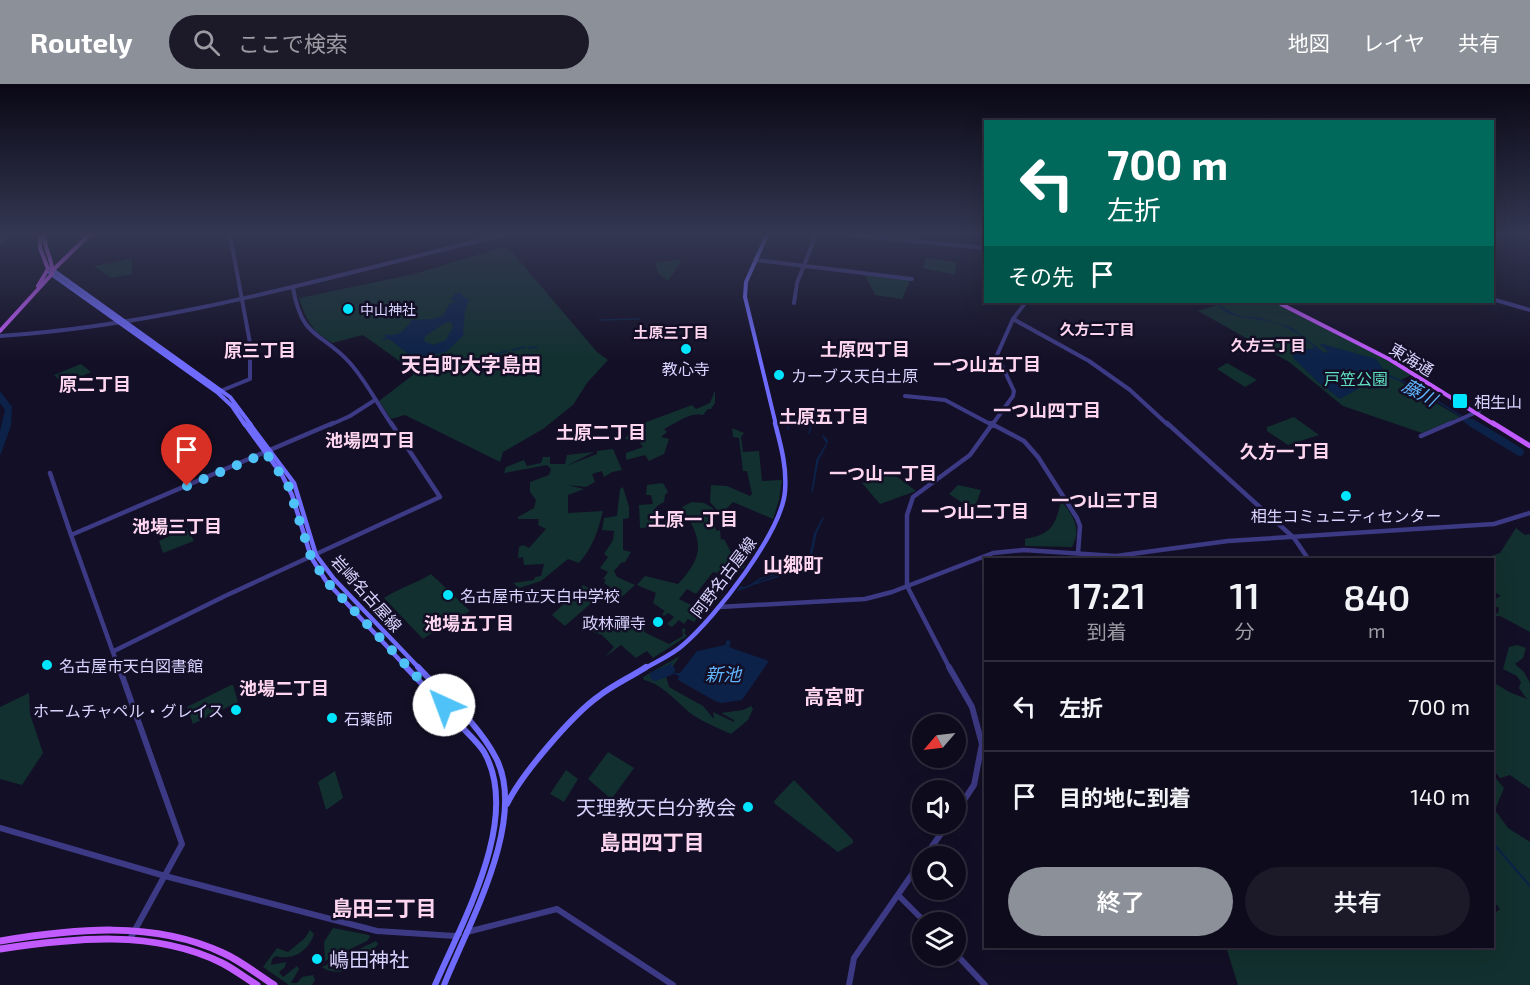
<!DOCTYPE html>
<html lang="ja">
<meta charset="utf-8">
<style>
:root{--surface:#0e0b1c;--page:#1c1929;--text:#f1f3f6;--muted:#9b9ba3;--line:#2e2b3b;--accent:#8c9099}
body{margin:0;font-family:"Exo 2","Noto Sans JP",sans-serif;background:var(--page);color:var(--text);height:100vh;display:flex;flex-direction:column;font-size:22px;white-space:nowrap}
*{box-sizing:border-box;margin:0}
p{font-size:20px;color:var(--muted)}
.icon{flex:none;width:33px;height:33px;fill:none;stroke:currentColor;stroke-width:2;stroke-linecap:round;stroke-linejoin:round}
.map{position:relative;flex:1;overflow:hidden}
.sheet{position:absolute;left:984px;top:474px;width:510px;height:390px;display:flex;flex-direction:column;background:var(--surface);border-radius:0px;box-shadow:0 6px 24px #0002,0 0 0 2px var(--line)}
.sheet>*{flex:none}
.top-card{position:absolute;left:984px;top:36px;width:510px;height:183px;border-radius:0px;box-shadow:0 6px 24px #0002,0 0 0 2px var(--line);background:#00695c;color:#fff;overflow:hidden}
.needle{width:39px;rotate:242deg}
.tools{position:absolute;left:912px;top:630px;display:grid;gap:12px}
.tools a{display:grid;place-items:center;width:54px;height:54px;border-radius:50%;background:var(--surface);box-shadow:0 6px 24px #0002,0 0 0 2px var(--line);font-size:30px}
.pin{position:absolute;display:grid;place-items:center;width:51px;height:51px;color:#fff;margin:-62px -26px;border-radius:50% 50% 50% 0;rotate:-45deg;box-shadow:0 0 6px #0007}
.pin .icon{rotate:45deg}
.me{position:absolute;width:66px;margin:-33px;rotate:317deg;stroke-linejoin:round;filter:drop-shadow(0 0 4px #0008)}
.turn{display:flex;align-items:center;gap:21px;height:126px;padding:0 24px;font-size:27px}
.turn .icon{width:78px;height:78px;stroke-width:2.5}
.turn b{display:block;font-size:42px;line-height:51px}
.then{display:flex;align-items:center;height:57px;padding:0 24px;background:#0003;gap:12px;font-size:22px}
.eta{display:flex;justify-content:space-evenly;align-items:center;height:102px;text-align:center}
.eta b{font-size:36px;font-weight:600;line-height:42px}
.action{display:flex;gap:12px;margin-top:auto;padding:12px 24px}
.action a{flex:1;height:69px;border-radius:36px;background:var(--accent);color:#fff;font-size:24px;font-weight:600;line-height:69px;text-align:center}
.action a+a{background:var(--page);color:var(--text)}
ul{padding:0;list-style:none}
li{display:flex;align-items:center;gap:18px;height:90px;padding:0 24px;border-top:2px solid var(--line)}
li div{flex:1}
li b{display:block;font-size:22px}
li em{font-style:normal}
header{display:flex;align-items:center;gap:36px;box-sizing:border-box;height:84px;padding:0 30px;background:var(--accent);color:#fff}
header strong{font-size:28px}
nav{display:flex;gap:33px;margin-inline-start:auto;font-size:21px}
.search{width:420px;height:54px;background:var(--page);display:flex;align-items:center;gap:15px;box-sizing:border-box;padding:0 21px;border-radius:33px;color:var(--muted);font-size:22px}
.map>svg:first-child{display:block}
.green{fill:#12302f}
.water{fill:#0c2248;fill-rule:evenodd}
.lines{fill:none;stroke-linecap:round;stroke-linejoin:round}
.stream-far1{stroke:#0c2248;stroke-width:1.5}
.stream{stroke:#0c2248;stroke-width:2}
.river-far2{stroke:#0c2248;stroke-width:6}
.river-far1{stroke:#0c2248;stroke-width:8}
.river{stroke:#0c2248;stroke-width:10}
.tertiary-far2{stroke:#3d3a85;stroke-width:4}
.tertiary-far1{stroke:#3d3a85;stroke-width:4.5}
.tertiary{stroke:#3d3a85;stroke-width:6}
.secondary-far2{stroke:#6f6bff;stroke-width:4}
.secondary-far1{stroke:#6f6bff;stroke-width:4.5}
.secondary{stroke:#6f6bff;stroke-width:6}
.primary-far2{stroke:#c25bff;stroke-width:4}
.primary-far1{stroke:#c25bff;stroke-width:5}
.primary{stroke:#c25bff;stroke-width:7}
.route{stroke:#4fc3f7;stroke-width:10;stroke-dasharray:0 18}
.poi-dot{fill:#00e5ff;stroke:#130f26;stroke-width:2}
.labels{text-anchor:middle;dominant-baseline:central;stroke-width:5;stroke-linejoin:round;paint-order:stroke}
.far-poi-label{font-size:14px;fill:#d9d4ff;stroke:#130f26;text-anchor:start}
.far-neighbourhood-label{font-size:15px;font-weight:bold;fill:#ffd6f0;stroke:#130f26}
.street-label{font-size:16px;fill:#d9d4ff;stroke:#130f26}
.poi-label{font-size:16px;fill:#d9d4ff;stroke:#130f26;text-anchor:start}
.park-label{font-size:16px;fill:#5fe0c0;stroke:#130f26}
.neighbourhood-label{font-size:18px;font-weight:bold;fill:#ffd6f0;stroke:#130f26}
.water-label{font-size:18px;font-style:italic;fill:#62b6ff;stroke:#130f26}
.quarter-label{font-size:20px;font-weight:bold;fill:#ffd6f0;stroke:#130f26}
.near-poi-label{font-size:20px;fill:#d9d4ff;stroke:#130f26;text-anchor:end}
.near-neighbourhood-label{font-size:21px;font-weight:bold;fill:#ffd6f0;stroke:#130f26}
</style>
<header>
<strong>Routely</strong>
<div class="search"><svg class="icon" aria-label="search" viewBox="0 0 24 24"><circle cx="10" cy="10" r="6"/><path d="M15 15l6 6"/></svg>ここで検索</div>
<nav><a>地図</a><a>レイヤ</a><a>共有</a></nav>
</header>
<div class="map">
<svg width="1530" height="901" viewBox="0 0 1530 901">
<rect width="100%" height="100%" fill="#130f26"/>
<path class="green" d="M 507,162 L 597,268 L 608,276 L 587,299 L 573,321 L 543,345 L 503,368 L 500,378 L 405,331 L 391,335 L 379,317 L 413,291 L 412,286 L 363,251 L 332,259 C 311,246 307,238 299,214 L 414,190 Z
M 926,174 L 956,178 L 955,191 L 923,184 Z
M 132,175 L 132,190 L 111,194 L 94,182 Z
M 682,176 L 668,197 L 658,189 L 655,178 Z
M 865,191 L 909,196 L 910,197 L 902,215 L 875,211 Z
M 1226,218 L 1273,218 L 1380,272 L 1411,291 L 1399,297 L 1460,333 L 1422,349 L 1343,322 L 1289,278 L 1198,227 Z
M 1227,279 L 1257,296 L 1245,303 L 1217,285 Z
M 81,280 L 91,288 L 64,301 L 54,291 Z
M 715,306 L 715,319 L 711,325 L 708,325 L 703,331 C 691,327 675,340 664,345 L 667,348 L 661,353 L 669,355 L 664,370 L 649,377 L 645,371 L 626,376 L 626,369 L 643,363 L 639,357 L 625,355 L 633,343 L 692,321 L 696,325 L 710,319 Z
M 1294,333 L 1319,351 L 1288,361 L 1267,347 L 1267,343 Z
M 732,344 L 744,349 L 741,353 L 743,368 L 759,367 L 762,397 L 782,396 L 779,416 L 773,435 L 733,418 L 726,425 L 718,427 L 710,418 L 711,401 L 727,402 L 750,412 L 752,410 L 747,387 L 743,387 L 739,354 L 733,353 Z
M 613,365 L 622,386 L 612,388 L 604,393 L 602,387 L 592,390 L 595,398 L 586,403 L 567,401 L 584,405 L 568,411 L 568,429 L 603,427 C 598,447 593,463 579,479 L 568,475 L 541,497 L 519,504 L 513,499 L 534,496 L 535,493 L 541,492 L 544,480 L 524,481 L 523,473 L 518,474 L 519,463 L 523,461 L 529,464 L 546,445 L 538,441 L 539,435 L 518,435 L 518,433 L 534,424 L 536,416 L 530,408 L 530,398 L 549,391 L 551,385 L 547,381 L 504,389 L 506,383 L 524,376 L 527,382 L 541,379 L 543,373 L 550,373 L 550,380 L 565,380 L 567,371 L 594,368 L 566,382 L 597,370 L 597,367 Z
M 892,389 L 916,407 L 880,420 L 862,399 Z
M 663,399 L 668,408 L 665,411 L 664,418 C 651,424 653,430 654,443 L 640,444 L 639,421 L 653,420 L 651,411 L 646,411 L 647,401 Z
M 958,401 L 981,406 L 976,420 L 966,421 L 949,410 Z
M 623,403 L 629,423 L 629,434 L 623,435 L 623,466 L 631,468 L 625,478 L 621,479 L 614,487 L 617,493 L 635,501 L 613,521 L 596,515 L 565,542 L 552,531 L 583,501 L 594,507 L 605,508 L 610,503 L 604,499 L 606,496 L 603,495 L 608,488 L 600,484 L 608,473 L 604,470 L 613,456 L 614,447 L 602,446 L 604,434 L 617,432 L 620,405 Z
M 1061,417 C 1073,430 1082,445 1072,463 L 1025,462 L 1025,455 C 1052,450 1055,442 1061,417 Z
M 692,418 L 704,419 L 713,424 L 713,440 L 717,447 L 720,446 L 721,456 L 724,455 L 732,470 L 745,481 L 743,485 C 734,482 723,481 717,489 L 713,488 L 696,510 L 687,505 L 679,515 L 703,527 L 694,538 L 688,535 L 684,540 L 679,536 L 672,543 L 667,540 L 674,533 L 668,529 L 664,532 L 662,530 L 665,527 L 653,519 L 656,509 L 637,501 L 645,492 L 678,500 C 706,470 702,456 682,423 Z
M 187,444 L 194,457 L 163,469 L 159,457 Z
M 1516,444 L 1525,451 L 1530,450 L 1530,548 L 1500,532 L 1495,532 L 1493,538 L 1493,528 L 1498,530 L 1499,524 L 1493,521 L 1493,516 L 1501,512 L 1493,507 L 1492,476 L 1482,475 L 1500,469 Z
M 431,490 L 470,527 L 462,532 L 459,530 L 423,555 L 384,514 C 401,503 415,500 431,490 Z
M 644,536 L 644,548 L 669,560 L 683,552 L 682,544 L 686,546 L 684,549 L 687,552 L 653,574 L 647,567 L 636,574 L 621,561 L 605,573 L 614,563 L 602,551 L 587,546 L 592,542 L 638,542 L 639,539 Z
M 1517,561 L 1526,564 L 1523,574 L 1515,580 L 1524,588 L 1530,599 L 1530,705 L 1510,691 L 1500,694 L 1493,685 L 1493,598 L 1509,608 L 1527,615 L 1519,604 L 1521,598 L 1517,592 L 1503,585 L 1509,563 Z
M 680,572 L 666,592 L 669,603 L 703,622 L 714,635 L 713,628 L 734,638 L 734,636 L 721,629 L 743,626 L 751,622 L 753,625 L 748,636 L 731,650 C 718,644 705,639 693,631 C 677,619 663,600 644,596 L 643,593 Z
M 231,601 L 233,601 L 238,618 L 193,640 L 187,623 Z
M 29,609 L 30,630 L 43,669 L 22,701 L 0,695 L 0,623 Z
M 608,668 L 634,684 L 613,713 L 610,714 L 588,695 Z
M 566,686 L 578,695 L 564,718 L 550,710 Z
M 335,687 L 343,714 L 326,726 L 318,698 Z
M 1493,691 L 1504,704 L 1495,726 L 1508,744 L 1530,758 L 1530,901 L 1238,901 L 1226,863 L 1492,862 L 1493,830 L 1500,825 L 1493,817 Z
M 794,696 L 853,756 L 853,759 L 838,768 L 775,720 L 774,717 Z
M 333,844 L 369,851 L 370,853 L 367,857 L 325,877 L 324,858 Z
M 310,846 L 314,850 C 309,866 294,877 276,872 L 272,875 L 271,881 L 286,878 L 285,883 L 279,888 L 283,893 L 297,882 L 299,885 L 291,899 L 297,899 L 302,893 L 313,891 L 315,896 L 312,901 L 289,901 L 263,883 L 277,864 L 288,868 L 305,854 Z
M 376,857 L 378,860 C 366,875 343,898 322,883 Z"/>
<path class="water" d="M 455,209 L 462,209 L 461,211 L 469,216 L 465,227 L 463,249 L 465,250 L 446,268 L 415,275 L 389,255 L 381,256 L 386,253 L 385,250 C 398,254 405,246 412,236 L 432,235 L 443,232 L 450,219 L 455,219 L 451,214 ZM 447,238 L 451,238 L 453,243 L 446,256 L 434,261 L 424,257 L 425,252 Z
M 1213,218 L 1239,232 L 1260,234 L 1290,243 L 1325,269 L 1328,268 L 1319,259 L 1376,275 L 1386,289 L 1340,315 L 1318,298 L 1293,274 L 1294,267 L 1315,264 C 1299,249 1283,239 1260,236 C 1249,234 1239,234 1228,229 C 1222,226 1218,221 1213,218 Z
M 0,307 L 12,323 L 11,342 L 0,372 L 0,347 L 5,326 L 0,319 Z
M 727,556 L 731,557 L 729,563 L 769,577 L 742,616 L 721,619 L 715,617 L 678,596 L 679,592 L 672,589 L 680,589 L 697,567 L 725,561 Z"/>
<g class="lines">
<path class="stream-far1" d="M 599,236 L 639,235
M 529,264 L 537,263
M 512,266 L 525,263
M 492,271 L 507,267
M 1385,290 L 1415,303 L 1461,332
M 788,330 L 787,335 L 812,339 L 809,349
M 787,335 L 788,345
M 823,352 L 827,356 L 827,359 Z
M 826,361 L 818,376 L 812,408 L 817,376 Z
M 823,434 L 816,449 L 809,482 L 751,501 L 762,494 L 808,482 L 815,449 Z
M 741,503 L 744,504 L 738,506 Z
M 744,504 L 751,501
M 744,504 L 751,501
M 664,585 L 672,579"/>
<path class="stream" d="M 664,585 L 666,583
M 1492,758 L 1530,802"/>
<path class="river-far2" d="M 1465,335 L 1474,341"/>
<path class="river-far1" d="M 1472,339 L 1520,368"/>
<path class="river" d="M 655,592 L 670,586"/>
<path class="tertiary-far2" d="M 851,151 L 986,164
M 0,159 L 7,151
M 755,176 L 912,195
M 293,204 C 302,256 321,247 350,279 C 366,297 378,321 392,341
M 1492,215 L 1530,226
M 794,219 L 797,199 L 816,151
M 1013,235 L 1089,277 L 1130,306 L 1168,341
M 0,252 C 171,241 336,191 502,151
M 218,308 L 250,295 L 250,259 L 230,151
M 905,312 L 945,316 L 992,341
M 330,341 L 350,332 L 375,316
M 992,341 L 1013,312 L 1014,307 L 997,271 L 1013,235 L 1026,218
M 1447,341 L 1479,327"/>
<path class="tertiary-far1" d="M 990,339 L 1024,357 L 1038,373 L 1077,434 L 1080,442 L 1078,469
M 1167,339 L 1294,454 L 1309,476
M 1421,352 L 1451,339
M 50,389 L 71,451
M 719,523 L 865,515 L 892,508 L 993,469 L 1024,466 L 1116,472 L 1228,457 L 1494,440 L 1530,429
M 114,567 L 225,512 L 440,413 L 391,339
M 119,585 L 71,451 L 333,339
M 950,585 L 907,502 L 907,431 L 913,413 L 970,371 L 993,339"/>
<path class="tertiary" d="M 119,583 L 182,760 L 130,855
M 949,583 L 972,623 L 982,660 L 974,701 L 956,728
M 0,744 L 165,792 L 377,847 L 455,852 L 459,850
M 925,772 L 948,740
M 898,811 L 925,838
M 467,848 L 557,825 L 673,901
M 956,870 L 985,901
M 849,901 L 854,874 L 922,776"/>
<path class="secondary-far2" d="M 767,151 L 746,198 L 745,213 L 776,341
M 53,186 L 230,313 L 251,341
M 50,189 L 217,308 L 232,322 L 245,341"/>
<path class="secondary-far1" d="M 244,339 L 282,391 L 292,411 L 311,473 L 326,497 L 408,585
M 249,339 L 294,399 L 316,471 L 334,495 L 420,585
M 644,585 C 657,577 672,571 683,561 C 715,534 782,448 785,407 C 787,383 781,362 775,339"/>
<path class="secondary" d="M 406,583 C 424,602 442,621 459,640 C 467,649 478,658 484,668 C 522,734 462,838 435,901
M 418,583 C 445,612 478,639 496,674 C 528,736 468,841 444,901
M 507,720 C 521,691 572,631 599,612 C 613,601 631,593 646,583"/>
<path class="primary-far2" d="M 52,187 L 89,151
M 38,202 L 48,185 L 40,164 L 40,151
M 1277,218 L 1389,275 L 1495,341
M 0,247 L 52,190 C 54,178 44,164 44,151"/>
<path class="primary-far1" d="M 1493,339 L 1530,362"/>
<path class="primary" d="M 0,857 C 74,845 153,836 223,869 C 241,877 257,890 274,901
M 0,865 C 74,854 153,845 222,879 C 234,885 245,894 257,901"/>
</g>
<linearGradient id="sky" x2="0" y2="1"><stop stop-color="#0a0815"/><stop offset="0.54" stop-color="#333752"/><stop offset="1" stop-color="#333752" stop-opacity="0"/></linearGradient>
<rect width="1530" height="278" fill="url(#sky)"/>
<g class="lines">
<path class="route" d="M 187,402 L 266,369 L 288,401 L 311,473 L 326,497 L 444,621"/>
</g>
<g class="poi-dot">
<circle cx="348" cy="225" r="6"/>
<circle cx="686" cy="265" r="6"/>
<circle cx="779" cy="291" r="6"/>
<rect x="1452" y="309" width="16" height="16" rx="3"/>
<circle cx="1346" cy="412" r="6"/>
<circle cx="448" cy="511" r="6"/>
<circle cx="658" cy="538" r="6"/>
<circle cx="47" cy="581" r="6"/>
<circle cx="236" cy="626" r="6"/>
<circle cx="332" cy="634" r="6"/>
<circle cx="748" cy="723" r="6"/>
<circle cx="317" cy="875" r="6"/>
</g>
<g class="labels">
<g class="far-poi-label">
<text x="360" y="225">中山神社</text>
</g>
<g class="far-neighbourhood-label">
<text x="1097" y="245">久方二丁目</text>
<text x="671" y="248">土原三丁目</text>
<text x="1268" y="261">久方三丁目</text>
</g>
<g class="street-label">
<text transform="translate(1412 275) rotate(31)">東海通</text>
<text transform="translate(723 493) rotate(-53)">阿野名古屋線</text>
<text transform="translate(367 509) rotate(48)">岩崎名古屋線</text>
</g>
<g class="poi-label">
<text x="686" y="284" text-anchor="middle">教心寺</text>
<text x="791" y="291">カーブス天白土原</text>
<text x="1474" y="317">相生山</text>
<text x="1346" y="431" text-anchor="middle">相生コミュニティセンター</text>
<text x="460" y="511">名古屋市立天白中学校</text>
<text x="646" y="538" text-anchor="end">政林禪寺</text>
<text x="59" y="581">名古屋市天白図書館</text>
<text x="224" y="626" text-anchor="end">ホームチャペル・グレイス</text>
<text x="344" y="634">石薬師</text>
</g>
<g class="park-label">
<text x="1356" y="294">戸笠公園</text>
</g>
<g class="neighbourhood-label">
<text x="865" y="265">土原四丁目</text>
<text x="260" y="266">原三丁目</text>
<text x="987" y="280">一つ山五丁目</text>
<text x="95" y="300">原二丁目</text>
<text x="1047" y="326">一つ山四丁目</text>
<text x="824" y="332">土原五丁目</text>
<text x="601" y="348">土原二丁目</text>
<text x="370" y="356">池場四丁目</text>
<text x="1285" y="367">久方一丁目</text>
<text x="883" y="389">一つ山一丁目</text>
<text x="1105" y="416">一つ山三丁目</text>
<text x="975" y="427">一つ山二丁目</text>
<text x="693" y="435">土原一丁目</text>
<text x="177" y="442">池場三丁目</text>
<text x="469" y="539">池場五丁目</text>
<text x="284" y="604">池場二丁目</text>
</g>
<g class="water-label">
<text transform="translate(1420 308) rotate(29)">藤川</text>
<text x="723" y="590">新池</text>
</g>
<g class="quarter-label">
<text x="471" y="280">天白町大字島田</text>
<text x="793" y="480">山郷町</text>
<text x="834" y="612">高宮町</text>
</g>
<g class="near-poi-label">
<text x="736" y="723">天理教天白分教会</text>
<text x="329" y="875" text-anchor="start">嶋田神社</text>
</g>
<g class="near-neighbourhood-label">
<text x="652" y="757">島田四丁目</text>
<text x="384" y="823">島田三丁目</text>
</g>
</g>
</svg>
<div class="tools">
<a><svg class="needle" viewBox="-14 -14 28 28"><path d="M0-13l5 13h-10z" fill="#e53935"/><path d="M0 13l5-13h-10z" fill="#9b9ba3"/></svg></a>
<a><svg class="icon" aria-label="sound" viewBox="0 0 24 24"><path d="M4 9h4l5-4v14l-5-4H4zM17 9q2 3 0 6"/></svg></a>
<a><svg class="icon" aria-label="search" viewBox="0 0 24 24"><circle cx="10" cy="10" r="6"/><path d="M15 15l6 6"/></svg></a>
<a><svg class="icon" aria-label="layers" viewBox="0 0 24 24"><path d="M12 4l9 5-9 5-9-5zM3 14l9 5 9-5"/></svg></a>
</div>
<div class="pin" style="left:187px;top:402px;background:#d93025"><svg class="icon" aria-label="arrive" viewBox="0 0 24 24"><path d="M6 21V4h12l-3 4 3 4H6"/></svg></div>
<svg class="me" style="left:444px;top:621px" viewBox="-20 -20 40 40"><circle r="19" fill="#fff"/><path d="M0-13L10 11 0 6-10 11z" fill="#4fc3f7"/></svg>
<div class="top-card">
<div class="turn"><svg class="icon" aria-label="left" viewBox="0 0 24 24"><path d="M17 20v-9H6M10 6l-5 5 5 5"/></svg><div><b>700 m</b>左折</div></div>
<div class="then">その先<svg class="icon" aria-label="arrive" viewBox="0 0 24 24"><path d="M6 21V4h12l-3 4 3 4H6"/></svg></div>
</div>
<section class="sheet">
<div class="eta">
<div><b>17:21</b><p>到着</p></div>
<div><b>11</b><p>分</p></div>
<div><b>840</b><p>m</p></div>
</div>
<ul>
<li><svg class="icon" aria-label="left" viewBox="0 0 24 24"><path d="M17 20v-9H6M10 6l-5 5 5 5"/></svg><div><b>左折</b></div><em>700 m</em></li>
<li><svg class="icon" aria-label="arrive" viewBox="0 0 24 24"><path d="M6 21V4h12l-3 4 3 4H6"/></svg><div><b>目的地に到着</b></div><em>140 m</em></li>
</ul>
<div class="action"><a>終了</a><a>共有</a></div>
</section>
</div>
